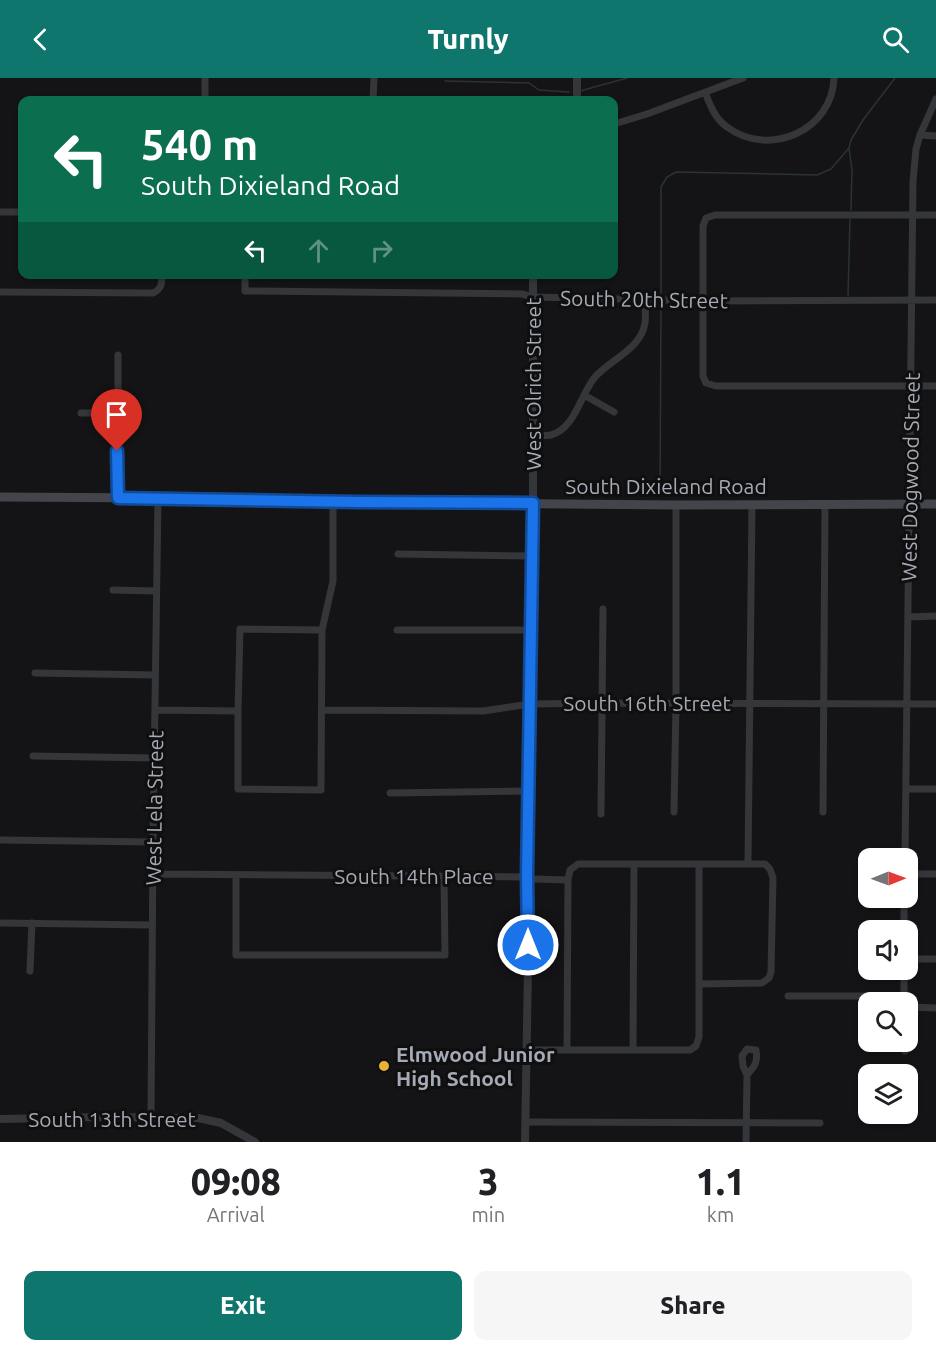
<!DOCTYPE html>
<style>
:root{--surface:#fff;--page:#f6f6f6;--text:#202124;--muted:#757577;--accent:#0f766e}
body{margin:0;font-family:Ubuntu,sans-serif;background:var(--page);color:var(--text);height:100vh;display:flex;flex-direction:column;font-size:22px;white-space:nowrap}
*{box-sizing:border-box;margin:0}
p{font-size:20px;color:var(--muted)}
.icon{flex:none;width:33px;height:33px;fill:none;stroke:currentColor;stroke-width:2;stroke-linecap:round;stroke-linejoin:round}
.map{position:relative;height:1064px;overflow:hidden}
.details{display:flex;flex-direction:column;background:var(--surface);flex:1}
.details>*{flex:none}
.hud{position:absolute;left:18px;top:18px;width:600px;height:183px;border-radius:12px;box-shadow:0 2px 4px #0004;background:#0b6e4f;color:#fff;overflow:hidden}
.needle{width:39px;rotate:89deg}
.buttons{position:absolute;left:858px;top:770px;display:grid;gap:12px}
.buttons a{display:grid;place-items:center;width:60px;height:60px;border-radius:12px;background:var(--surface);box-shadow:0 2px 4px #0004;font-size:30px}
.pin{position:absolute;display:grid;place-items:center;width:51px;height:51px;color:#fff;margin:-62px -26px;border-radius:50% 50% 50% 0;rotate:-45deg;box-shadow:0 0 6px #0007}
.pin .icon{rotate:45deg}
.me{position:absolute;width:66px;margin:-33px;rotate:0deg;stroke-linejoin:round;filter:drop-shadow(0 0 4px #0008)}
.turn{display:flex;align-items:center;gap:21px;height:126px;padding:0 24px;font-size:27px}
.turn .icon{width:78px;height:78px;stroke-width:2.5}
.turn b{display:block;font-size:42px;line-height:51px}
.lanes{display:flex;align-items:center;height:57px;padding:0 24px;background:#0003;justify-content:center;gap:30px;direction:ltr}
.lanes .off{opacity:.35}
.eta{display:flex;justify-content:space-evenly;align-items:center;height:102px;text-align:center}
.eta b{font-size:36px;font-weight:800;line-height:42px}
.action{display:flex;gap:12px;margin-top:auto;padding:12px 24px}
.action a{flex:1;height:69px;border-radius:12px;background:var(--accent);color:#fff;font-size:24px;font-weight:800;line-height:69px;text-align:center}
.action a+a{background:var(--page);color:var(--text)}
header{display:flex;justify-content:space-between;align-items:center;height:78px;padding:0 24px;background:var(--accent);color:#fff;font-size:27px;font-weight:800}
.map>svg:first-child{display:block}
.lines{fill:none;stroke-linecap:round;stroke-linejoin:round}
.stream{stroke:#2a3239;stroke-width:1.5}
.minor{stroke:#35363a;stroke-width:7}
.tertiary{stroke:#35363a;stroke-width:8}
.secondary{stroke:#43454a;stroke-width:9}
.route-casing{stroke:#114b97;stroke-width:15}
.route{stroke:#1a73e8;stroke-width:10}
.poi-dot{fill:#eeb233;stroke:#0f0f10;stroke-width:2}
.labels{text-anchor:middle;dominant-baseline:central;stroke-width:6;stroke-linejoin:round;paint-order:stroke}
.street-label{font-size:21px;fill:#a6aab6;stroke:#0f0f10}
.poi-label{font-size:21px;font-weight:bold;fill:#a6aab6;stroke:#0f0f10;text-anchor:start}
</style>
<header><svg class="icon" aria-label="back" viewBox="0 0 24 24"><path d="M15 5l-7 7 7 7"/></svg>Turnly<svg class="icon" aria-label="search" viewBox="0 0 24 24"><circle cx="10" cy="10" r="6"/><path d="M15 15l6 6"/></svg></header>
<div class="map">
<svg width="936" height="1064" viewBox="0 0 936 1064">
<rect width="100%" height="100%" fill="#141416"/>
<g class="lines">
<path class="stream" d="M 445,3 L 529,5 L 539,12 L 569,14
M 580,13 L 627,0
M 849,70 L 852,92 L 851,132
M 848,218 L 850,141
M 661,220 L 661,109 L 667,99 L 676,94 L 817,97 L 831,91 L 849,70 L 851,62 L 863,42 L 895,0
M 660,416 L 661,225"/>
<path class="minor" d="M 705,14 C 710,27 715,41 727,49 C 769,80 832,53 834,0
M 205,22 L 205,0
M 373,22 L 374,0
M 614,46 L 647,36 L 743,0
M 920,57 L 936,58
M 0,134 L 22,134
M 936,137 L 715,137 L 706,140 L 703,148 L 703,298 L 706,305 L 716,308 L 936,308
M 245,196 L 245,213 L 522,216 L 533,219 L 703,223 L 936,222
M 0,214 L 153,215 C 162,211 162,205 162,196
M 584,317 L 614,334
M 81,335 L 117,335
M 533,357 C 539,357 546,358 551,357 C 575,351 581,315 595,299 C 611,281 641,271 645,245 C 646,238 645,229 645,222
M 118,420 L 118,277
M 398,476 L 532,478
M 113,512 L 156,513
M 908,539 L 936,538
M 322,552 L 240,551 L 238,633 L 238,711 L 321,712 L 322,552 L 333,503 L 333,424
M 397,552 L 530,552
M 35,595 L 155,597
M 155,632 L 238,633
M 322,632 L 483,633 L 530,626 L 602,625 L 936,626
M 33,678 L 154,680
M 906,711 L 936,711
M 390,715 L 529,713
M 674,734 L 676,625 L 676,427
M 823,734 L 825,427
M 601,736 L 603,531
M 0,762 L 153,764
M 905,780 L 913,103 L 916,71 L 920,57 L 936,21
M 748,785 L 752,426
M 153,796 L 527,799 L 534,801 L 568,802 L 570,792 L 578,786 L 765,786 L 770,791 L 773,800 L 771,894 L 769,900 L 762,905 L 699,906
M 908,796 L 936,796
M 236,798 L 236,877 L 445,877 L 444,799
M 0,845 L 152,847
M 904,852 L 904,819
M 908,881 L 936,881
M 904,891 L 904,924
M 30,893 L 32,845
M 788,918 L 904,918
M 908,929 L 936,930
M 905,963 L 905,973
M 526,972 L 690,972 L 696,968 L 699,959 L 699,786
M 567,972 L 568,802
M 633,972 L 634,786
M 151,1039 L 153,764 L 158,420
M 526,1044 L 820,1045
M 746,1064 L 747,997 L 743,988 L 742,978 L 747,971 L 756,972 C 758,984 755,988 747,997"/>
<path class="tertiary" d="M 577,22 L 577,0
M 0,1041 L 101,1039 L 198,1040 L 221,1045 L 255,1064
M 525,1064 L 528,890 L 527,799 L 533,425 L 533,196"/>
<path class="secondary" d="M 0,419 L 158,420 L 358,424 L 676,427 L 936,426"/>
</g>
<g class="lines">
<g class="route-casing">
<path id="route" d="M 117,373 L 118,420 L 358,424 L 533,425 L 527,798 L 528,867"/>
</g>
<use href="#route" class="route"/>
</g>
<circle class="poi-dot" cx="384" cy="988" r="6"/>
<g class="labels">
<g class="street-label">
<text transform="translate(644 221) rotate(1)">South 20th Street</text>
<text transform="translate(533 306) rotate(-90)">West Olrich Street</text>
<text transform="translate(910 399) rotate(-89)">West Dogwood Street</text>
<text x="666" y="408">South Dixieland Road</text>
<text x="647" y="625">South 16th Street</text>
<text transform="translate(154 730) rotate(-89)">West Lela Street</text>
<text x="414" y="798">South 14th Place</text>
<text x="112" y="1041">South 13th Street</text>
</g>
<g class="poi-label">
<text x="396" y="976">Elmwood Junior<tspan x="396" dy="24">High School</tspan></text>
</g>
</g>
</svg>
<div class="buttons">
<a><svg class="needle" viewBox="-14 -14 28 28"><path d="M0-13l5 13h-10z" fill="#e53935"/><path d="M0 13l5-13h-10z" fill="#757577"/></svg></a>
<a><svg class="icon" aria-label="sound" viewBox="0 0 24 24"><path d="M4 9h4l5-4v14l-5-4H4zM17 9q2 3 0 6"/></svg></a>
<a><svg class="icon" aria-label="search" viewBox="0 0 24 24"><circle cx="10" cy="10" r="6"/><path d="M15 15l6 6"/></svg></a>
<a><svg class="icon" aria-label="layers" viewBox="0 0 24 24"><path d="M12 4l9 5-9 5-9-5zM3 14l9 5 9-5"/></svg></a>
</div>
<div class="pin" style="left:117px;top:373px;background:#d93025"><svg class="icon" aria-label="arrive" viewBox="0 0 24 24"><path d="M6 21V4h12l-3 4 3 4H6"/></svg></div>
<svg class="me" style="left:528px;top:867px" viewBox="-20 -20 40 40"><circle r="17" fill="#1a73e8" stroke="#fff" stroke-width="3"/><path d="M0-11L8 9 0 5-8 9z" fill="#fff"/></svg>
<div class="hud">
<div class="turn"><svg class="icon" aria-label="left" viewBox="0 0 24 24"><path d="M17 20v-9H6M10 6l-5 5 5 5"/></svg><div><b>540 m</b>South Dixieland Road</div></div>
<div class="lanes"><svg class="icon" aria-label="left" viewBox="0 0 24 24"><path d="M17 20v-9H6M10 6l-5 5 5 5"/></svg><svg class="icon off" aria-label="ahead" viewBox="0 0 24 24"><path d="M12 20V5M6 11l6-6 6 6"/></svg><svg class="icon off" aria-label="right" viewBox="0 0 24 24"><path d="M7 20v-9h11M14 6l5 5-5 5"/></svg></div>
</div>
</div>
<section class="details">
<div class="eta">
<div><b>09:08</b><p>Arrival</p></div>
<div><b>3</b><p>min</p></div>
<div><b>1.1</b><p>km</p></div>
</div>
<div class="action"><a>Exit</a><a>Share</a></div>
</section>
